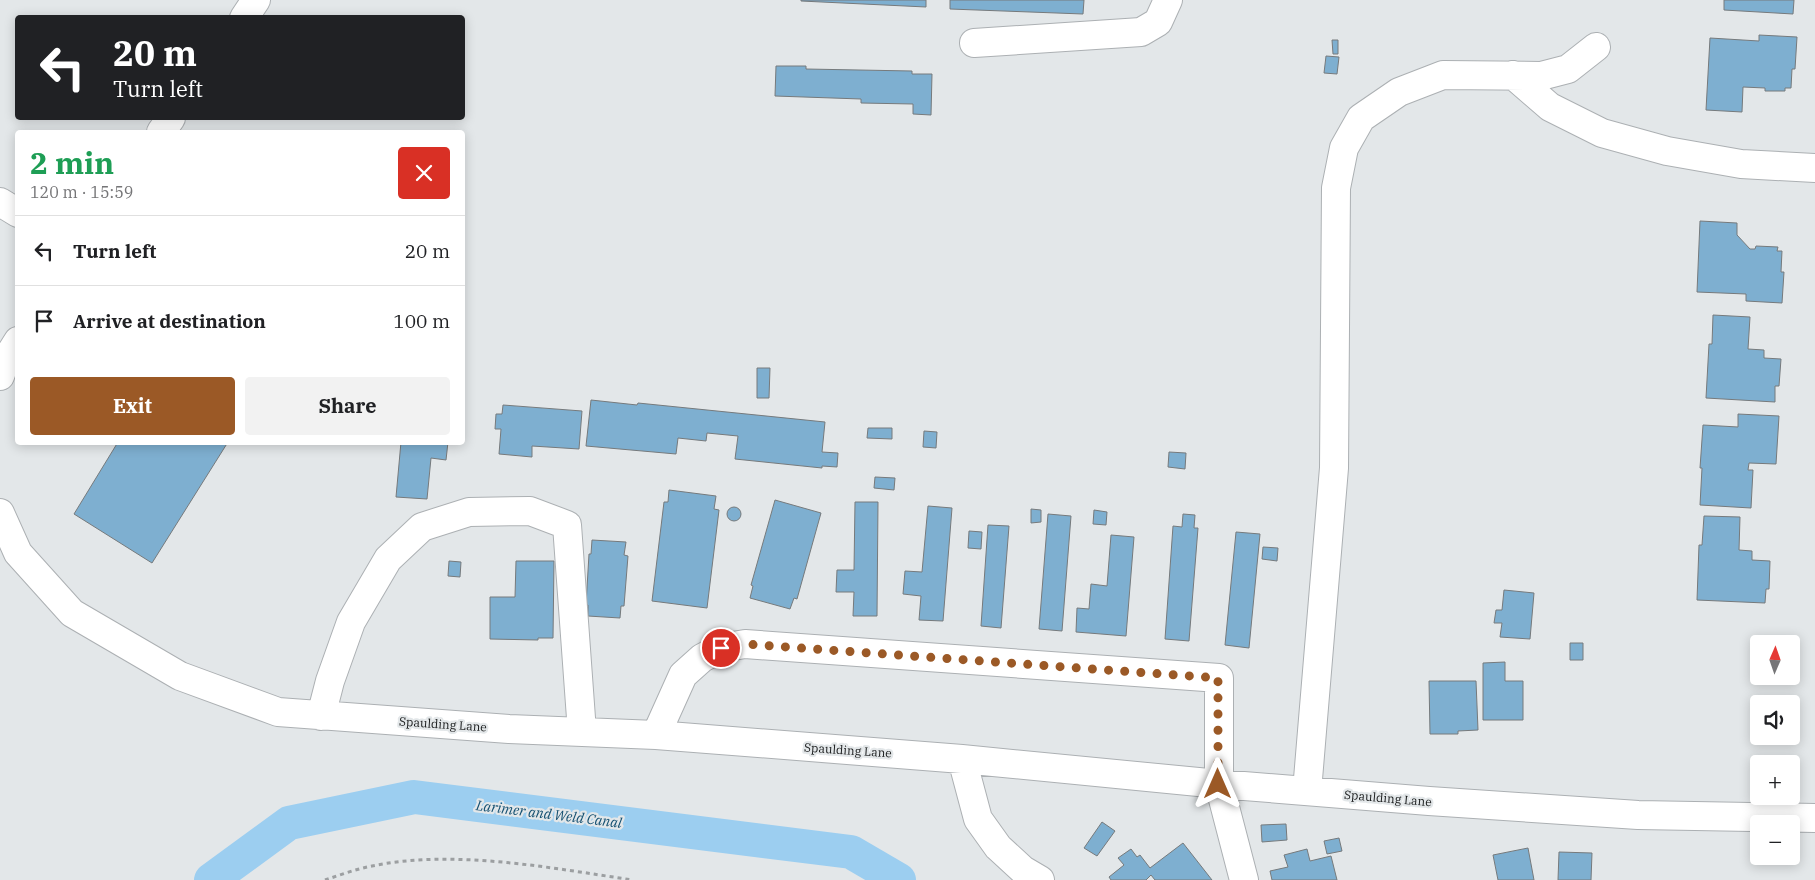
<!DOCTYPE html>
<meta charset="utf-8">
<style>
:root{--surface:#fff;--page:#f2f2f2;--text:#202124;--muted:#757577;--line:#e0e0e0;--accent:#9b5926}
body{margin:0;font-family:"IBM Plex Serif",serif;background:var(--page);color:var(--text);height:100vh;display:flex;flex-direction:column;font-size:19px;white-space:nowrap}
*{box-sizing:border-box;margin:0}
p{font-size:16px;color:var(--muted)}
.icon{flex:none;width:28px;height:28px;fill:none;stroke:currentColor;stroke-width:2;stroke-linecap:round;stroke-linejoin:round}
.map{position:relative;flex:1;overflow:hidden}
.panel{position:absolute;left:15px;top:130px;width:450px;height:315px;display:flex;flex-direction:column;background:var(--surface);border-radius:5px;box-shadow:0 2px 12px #0003}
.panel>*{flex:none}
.top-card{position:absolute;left:15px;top:15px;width:450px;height:105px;border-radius:5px;box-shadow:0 2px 12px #0003;background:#202124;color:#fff;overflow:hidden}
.needle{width:32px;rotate:2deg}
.tools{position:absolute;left:1750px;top:635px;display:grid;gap:10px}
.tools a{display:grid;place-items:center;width:50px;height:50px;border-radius:5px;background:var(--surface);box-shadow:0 2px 12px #0003;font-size:25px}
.pin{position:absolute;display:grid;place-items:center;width:42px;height:42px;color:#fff;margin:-21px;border:2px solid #fff;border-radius:50%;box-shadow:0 1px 5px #0007}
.me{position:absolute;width:55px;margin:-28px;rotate:0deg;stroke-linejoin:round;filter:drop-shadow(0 0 4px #0008)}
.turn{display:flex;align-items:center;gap:18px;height:105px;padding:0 15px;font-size:22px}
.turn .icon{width:65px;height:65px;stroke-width:2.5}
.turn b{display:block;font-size:35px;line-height:42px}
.round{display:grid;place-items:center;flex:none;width:52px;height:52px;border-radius:5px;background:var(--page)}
.headline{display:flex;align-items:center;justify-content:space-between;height:85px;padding:0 15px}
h1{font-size:30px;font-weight:700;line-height:38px;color:#1e9e55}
.button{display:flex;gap:10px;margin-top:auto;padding:10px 15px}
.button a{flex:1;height:58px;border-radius:5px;background:var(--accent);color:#fff;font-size:20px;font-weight:700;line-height:58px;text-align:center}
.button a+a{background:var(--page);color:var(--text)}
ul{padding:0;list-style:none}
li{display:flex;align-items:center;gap:15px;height:70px;padding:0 15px;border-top:1px solid var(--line)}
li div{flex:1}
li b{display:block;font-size:19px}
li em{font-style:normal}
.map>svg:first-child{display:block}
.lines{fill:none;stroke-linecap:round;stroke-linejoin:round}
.canal{stroke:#9ccef0;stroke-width:34}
.building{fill:#7eafd0;stroke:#767a7c}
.minor-casing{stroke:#acb0b3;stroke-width:30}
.path{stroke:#9c9fa1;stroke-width:3;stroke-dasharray:4 4;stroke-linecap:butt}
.minor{stroke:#fff;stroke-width:28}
.route{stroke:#9b5926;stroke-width:9;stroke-dasharray:0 16.2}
.labels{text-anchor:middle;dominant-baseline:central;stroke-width:4.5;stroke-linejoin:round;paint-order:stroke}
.street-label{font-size:12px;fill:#17191a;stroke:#e3e7e9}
.water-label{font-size:14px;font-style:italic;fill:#165172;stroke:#e3e7e9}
</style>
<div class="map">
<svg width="1815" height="880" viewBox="0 0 1815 880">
<rect width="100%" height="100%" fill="#e3e7e9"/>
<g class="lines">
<path class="canal" d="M 211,880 L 289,823 L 414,797 L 851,852 L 899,880"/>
</g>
<path class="building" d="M 801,0 L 926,0 L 926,7 L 801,1 Z
M 950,0 L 1084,0 L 1083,14 L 950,9 Z
M 1724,0 L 1794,0 L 1793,14 L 1724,10 Z
M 1759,35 L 1797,37 L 1795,69 L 1792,69 L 1791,88 L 1785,88 L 1785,91 L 1765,91 L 1765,88 L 1743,87 L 1742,112 L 1706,110 L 1710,38 L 1759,41 Z
M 1332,40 L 1338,40 L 1338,54 L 1333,54 Z
M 1326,56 L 1339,57 L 1337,74 L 1324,73 Z
M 776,66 L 806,66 L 806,69 L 912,71 L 912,74 L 932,74 L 931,115 L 913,114 L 913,104 L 861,103 L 861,99 L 775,96 Z
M 1700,221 L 1737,223 L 1737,235 L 1750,249 L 1755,249 L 1756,246 L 1778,247 L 1777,251 L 1782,251 L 1781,272 L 1784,272 L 1782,303 L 1746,301 L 1746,294 L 1697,292 Z
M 1713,315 L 1750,317 L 1748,349 L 1764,350 L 1764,358 L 1781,359 L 1779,386 L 1775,386 L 1775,402 L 1706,398 L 1709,344 L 1712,344 Z
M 757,368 L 770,368 L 769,398 L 757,398 Z
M 591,400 L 637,405 L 638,403 L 825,422 L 822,452 L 838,453 L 837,467 L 822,466 L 822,468 L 735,459 L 738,436 L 707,433 L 706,441 L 678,438 L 676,454 L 586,446 Z
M 503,405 L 582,411 L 579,449 L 532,446 L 532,457 L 499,454 L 501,429 L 495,429 L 496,414 L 502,414 Z
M 1738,414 L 1779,416 L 1776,464 L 1749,463 L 1748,470 L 1753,470 L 1751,508 L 1700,505 L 1702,468 L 1700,468 L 1703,425 L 1738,427 Z
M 868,428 L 892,428 L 892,439 L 867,438 Z
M 924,431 L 937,432 L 936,448 L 923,447 Z
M 118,442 L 228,442 L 152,563 L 74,514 Z
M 401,442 L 448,442 L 446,460 L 431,458 L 427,499 L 396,497 Z
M 1169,452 L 1186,453 L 1185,469 L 1168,467 Z
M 875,477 L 895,478 L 894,490 L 874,488 Z
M 669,490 L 716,496 L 714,509 L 719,510 L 707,608 L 652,601 L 664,502 L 668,502 Z
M 775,500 L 821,513 L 797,599 L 794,598 L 790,609 L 750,598 L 753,586 L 751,585 Z
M 855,502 L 878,502 L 877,616 L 853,616 L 854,592 L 836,592 L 837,570 L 854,570 Z
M 928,506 L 952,508 L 943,621 L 919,620 L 921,596 L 903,594 L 905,571 L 922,572 Z
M727 514a7 7 0 1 1 14 0a7 7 0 1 1-14 0Z
M 1031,509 L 1041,510 L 1041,522 L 1031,523 Z
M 1094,510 L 1107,512 L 1106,525 L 1093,524 Z
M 1048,514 L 1071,516 L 1062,631 L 1039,629 Z
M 1183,514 L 1195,515 L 1194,528 L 1198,528 L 1189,641 L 1165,639 L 1173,526 L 1182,527 Z
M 1704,516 L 1740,517 L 1739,550 L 1752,551 L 1752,560 L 1770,561 L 1769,589 L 1766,589 L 1765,603 L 1697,600 L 1699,545 L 1702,545 Z
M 988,525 L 1009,526 L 1001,628 L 981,626 Z
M 969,531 L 982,532 L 981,549 L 968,548 Z
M 1236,532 L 1260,534 L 1249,648 L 1225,645 Z
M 1111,535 L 1134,537 L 1126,636 L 1076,632 L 1077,608 L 1089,609 L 1091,584 L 1107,586 Z
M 592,540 L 626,542 L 624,555 L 628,556 L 624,606 L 621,606 L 620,618 L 588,616 L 588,605 L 586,605 L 589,554 L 591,554 Z
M 1263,547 L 1278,548 L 1277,561 L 1262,559 Z
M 449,561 L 461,562 L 460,577 L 448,576 Z
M 516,561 L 554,561 L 553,638 L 538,638 L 538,640 L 490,639 L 490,597 L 515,597 Z
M 1504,590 L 1534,593 L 1530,639 L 1500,637 L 1502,623 L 1494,623 L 1496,610 L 1502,610 Z
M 1570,643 L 1583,643 L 1583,660 L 1570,660 Z
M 1505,662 L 1505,681 L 1523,681 L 1523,720 L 1483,720 L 1483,663 Z
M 1429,681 L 1476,681 L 1478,730 L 1458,731 L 1458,734 L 1430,734 Z
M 1102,822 L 1115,831 L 1097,856 L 1084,848 Z
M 1286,824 L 1287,840 L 1262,842 L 1261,825 Z
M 1339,838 L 1342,851 L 1327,854 L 1324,841 Z
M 1183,843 L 1212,880 L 1155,880 L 1151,875 L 1146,880 L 1111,880 L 1109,877 L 1124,865 L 1118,858 L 1131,849 L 1137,857 L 1140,855 L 1150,868 Z
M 1528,848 L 1534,880 L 1498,880 L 1493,855 Z
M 1307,849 L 1310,861 L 1331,856 L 1337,880 L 1272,880 L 1270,871 L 1288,867 L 1284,855 Z
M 1559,852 L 1592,853 L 1591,880 L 1558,880 Z"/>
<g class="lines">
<g class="minor-casing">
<path id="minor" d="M 244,18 L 256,0
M 974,43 L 1141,32 L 1158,22 L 1168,0
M 1513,75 L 1550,107 L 1602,133 L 1667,151 L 1741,164 L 1815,168
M 161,132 L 171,118
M 0,202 L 18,213
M 0,376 L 6,360 L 18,341
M 0,513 L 18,553 L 72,613 L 180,676 L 278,712 L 509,729 L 656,735 L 962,759 L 1219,784 L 1429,801 L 1638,815 L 1815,818
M 321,716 L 330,681 L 351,622 L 388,559 L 422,527 L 469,512 L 530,511 L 567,525 L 582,732
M 656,735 L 683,675 L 702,658 L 721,648 L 745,644 L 1219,678 L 1219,784 L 1244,880
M 962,759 L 978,819 L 998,847 L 1023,870 L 1040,880
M 1307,791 L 1334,468 L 1336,188 L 1344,148 L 1361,118 L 1399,92 L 1443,75 L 1541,76 L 1568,69 L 1596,47"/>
</g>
<path class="path" d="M 325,880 C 340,875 356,869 372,866 C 454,849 551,868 633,880"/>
<use href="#minor" class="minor"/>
</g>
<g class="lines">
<path class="route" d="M 721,648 L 745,644 L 1218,678 L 1218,784"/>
</g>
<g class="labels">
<g class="street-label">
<text transform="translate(443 724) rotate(4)">Spaulding Lane</text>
<text transform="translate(848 750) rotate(4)">Spaulding Lane</text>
<text transform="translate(1388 798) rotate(5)">Spaulding Lane</text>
</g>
<g class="water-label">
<text transform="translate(549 814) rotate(7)">Larimer and Weld Canal</text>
</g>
</g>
</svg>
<div class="tools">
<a><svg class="needle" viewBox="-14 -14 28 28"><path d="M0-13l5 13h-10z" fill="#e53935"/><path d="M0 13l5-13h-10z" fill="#757577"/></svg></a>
<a><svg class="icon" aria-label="sound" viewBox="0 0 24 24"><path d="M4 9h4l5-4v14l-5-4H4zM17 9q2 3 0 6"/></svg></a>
<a>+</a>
<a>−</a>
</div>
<div class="pin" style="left:721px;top:648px;background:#d93025"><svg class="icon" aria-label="arrive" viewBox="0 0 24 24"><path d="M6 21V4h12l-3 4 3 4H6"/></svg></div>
<svg class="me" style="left:1218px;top:784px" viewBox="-20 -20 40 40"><path d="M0-17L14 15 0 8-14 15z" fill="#9b5926" stroke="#fff" stroke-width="4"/></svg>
<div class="top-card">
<div class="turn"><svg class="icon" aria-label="left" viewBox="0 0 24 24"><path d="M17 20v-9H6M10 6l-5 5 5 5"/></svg><div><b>20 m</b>Turn left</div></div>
</div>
<section class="panel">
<div class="headline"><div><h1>2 min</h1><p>120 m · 15:59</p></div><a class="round" style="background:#d93025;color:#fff"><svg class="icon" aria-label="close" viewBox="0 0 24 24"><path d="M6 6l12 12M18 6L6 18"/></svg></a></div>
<ul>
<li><svg class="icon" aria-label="left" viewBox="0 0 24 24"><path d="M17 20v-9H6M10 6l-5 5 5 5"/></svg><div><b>Turn left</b></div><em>20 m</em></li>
<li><svg class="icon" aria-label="arrive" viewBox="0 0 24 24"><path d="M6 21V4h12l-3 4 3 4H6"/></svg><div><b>Arrive at destination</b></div><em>100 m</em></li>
</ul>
<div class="button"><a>Exit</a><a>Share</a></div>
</section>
</div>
